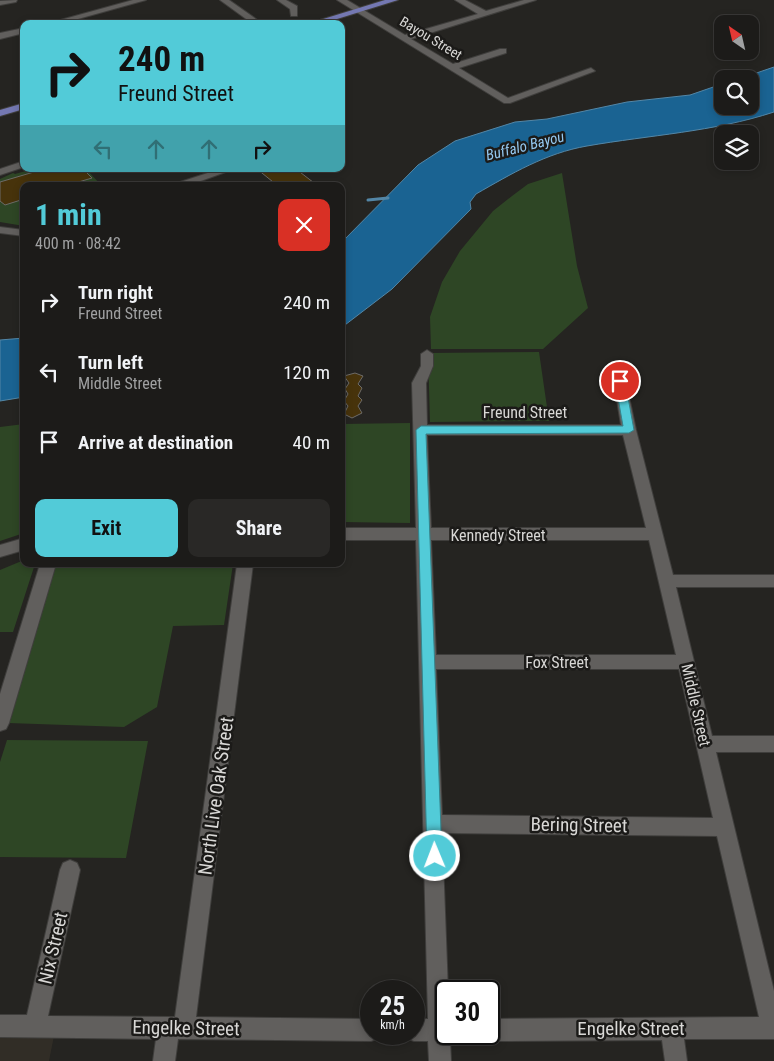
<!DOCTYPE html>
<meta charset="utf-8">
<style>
:root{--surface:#1c1b19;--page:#292826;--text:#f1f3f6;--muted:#a0a1a2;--line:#3a3938;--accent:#52cbd8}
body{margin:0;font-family:"Roboto Condensed",sans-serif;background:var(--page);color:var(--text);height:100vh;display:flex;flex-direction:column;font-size:19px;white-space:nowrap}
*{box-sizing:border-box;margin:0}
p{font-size:16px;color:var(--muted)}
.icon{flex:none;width:28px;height:28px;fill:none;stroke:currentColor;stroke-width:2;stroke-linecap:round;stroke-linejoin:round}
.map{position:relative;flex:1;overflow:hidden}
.side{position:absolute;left:20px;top:182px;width:325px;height:385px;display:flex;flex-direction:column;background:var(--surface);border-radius:10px;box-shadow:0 2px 8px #0003,0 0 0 1px var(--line)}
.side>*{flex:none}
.top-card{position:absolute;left:20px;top:20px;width:325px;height:152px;border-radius:10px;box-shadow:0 2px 8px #0003,0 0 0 1px var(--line);background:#52cbd8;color:#111;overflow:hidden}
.needle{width:32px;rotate:326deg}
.controls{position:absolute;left:714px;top:15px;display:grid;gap:10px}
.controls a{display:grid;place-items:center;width:45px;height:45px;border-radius:10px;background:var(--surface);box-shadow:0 2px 8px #0003,0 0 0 1px var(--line);font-size:25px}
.speed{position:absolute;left:360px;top:980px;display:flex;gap:10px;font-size:25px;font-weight:700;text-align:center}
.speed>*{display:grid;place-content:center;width:65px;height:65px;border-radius:50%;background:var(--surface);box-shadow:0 2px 8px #0003,0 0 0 1px var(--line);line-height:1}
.speed small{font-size:12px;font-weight:400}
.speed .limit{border:2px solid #111;border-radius:8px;background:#fff;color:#111}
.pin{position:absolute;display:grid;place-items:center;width:42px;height:42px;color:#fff;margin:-21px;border:2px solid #fff;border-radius:50%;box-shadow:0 1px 5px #0007}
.me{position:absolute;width:55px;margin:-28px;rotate:359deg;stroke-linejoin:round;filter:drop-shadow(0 0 4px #0008)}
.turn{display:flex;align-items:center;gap:18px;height:105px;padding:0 15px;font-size:22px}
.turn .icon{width:65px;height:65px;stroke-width:2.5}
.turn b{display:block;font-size:35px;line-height:42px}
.lanes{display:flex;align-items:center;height:48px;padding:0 15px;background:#0003;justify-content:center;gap:25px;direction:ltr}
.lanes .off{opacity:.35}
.round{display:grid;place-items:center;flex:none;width:52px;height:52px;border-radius:10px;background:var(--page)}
.overview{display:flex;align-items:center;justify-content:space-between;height:85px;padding:0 15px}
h1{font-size:30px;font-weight:700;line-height:38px;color:var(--accent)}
.button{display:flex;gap:10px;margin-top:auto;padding:10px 15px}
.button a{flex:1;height:58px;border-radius:10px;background:var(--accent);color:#111;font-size:20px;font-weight:700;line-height:58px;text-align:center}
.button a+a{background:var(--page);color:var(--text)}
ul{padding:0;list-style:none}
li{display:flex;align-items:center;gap:15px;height:70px;padding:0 15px}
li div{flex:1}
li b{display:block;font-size:19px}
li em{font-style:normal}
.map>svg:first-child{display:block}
.built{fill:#312d26}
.green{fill:#2e4625}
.water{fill:#1a6392;stroke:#5386a6}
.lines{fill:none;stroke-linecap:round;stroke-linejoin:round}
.stream{stroke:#5386a6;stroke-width:3}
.building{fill:#47330b;stroke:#6d6b68}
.minor-casing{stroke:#3f3e3c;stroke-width:2}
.major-casing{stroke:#3f3e3c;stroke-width:2}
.minor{fill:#615f5d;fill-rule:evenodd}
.major{fill:#7478b2;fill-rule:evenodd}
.route{fill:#52cbd8;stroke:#35848c}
.labels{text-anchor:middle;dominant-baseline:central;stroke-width:5;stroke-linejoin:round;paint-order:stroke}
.far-street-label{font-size:14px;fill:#d9d8d6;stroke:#1b1a18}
.far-water-label{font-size:15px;font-style:italic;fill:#94c8f0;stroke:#1b1a18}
.street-label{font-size:16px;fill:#d9d8d6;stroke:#1b1a18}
.near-street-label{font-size:19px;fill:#d9d8d6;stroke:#1b1a18}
</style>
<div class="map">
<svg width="774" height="1061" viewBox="0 0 774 1061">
<rect width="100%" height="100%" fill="#252421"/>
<path class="built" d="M 0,1036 L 54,1036 L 49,1061 L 0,1061 Z"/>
<path class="green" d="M 33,169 L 86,169 L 102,186 L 24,186 L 24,226 L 0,222 L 0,179 L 13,173 L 15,174 Z
M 562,173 L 577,266 L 588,308 L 543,349 L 431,349 L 430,317 L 442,282 L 460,251 L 493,211 L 512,196 L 528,184 Z
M 539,352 L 549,421 L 430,422 L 428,353 Z
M 410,423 L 410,523 L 341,522 L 341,424 Z
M 24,424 L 24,533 L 0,541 L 0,427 Z
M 24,560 L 24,564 L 35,564 L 13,632 L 0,632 L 0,570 Z
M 56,564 L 233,564 L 224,625 L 173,626 L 157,707 L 124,727 L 8,723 Z
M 7,740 L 148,741 L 126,858 L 0,857 L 0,762 Z"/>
<path class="water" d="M 774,67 L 774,112 C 713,132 650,135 587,146 C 546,153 511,174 476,194 L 470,202 L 471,209 L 392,289 L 341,328 L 341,243 L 418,165 L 455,141 L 515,122 L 547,119 L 627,102 L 690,95 L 722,84 L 722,106 L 750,106 L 750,79 L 739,79 Z
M 24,338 L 24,397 L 0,401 L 0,340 Z"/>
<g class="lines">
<path class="stream" d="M 368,200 L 388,198"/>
</g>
<path class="building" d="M 44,169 L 83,169 L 92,178 L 65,186 L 24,186 L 24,199 L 5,205 L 0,201 L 0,182 Z
M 257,169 L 296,169 L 318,186 L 278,186 Z
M 355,373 L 363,376 L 358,384 L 362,388 L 358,396 L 362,400 L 358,406 L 362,413 L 352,418 L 344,414 L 348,406 L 344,401 L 348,394 L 345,389 L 349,383 L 344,376 Z"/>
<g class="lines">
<g class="minor-casing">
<path id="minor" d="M 17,0 L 16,2 L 0,5 L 0,1 Z
M 133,0 L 146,0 L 60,24 L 46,24 Z
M 220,0 L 229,0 L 263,24 L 253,24 Z
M 277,0 L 286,0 L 297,6 L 297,16 L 291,16 L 290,9 Z
M 337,0 L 347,0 L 405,35 L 478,14 L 455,0 L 465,0 L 486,11 L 524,0 L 536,0 L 411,39 L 453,64 L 500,49 L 506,49 L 506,53 L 459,68 L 508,98 L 588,69 L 591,68 L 595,71 L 510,103 L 504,103 Z
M 24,28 L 24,33 L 0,39 L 0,33 Z
M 24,161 L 24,167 L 0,175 L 0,169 Z
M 220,169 L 234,169 L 187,186 L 173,186 L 174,184 Z
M 0,227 L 24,230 L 24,236 L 0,233 Z
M 427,350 L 433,354 L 433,366 L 426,383 L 427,425 L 621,425 L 614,381 L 615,378 L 625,378 L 636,430 L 673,575 L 774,575 L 774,587 L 676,587 L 712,736 L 774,736 L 774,752 L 716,752 L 774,991 L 774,1039 L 684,1039 L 687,1061 L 665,1061 L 662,1040 L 489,1041 L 481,1038 L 480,1034 L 489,1034 L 489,1019 L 759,1017 L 717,836 L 442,833 L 448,991 L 446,991 L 446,1034 L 455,1034 L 454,1038 L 450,1039 L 451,1061 L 429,1061 L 428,1041 L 414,1041 L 406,1038 L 405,1034 L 414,1034 L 414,1019 L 428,1019 L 416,540 L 341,540 L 341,528 L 416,528 L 412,383 L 421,366 L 421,354 ZM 427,435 L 623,435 L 646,528 L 431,528 ZM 431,540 L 649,540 L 676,655 L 436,655 ZM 436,669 L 679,669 L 713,818 L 442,815 Z
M 24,538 L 24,550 L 0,557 L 0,545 Z
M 40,564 L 56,564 L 9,723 L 6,729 L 0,731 L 0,694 Z
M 237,564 L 253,564 L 196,1017 L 371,1019 L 371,1034 L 380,1034 L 379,1038 L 371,1041 L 178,1039 L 175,1061 L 153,1061 L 156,1039 L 0,1037 L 0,1015 L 27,1015 L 60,870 L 63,863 L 70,860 L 77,863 L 80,870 L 48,1016 L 175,1017 Z"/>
</g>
<g class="major-casing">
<path id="major" d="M 385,0 L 398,0 L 321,24 L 307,24 Z
M 24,103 L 24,109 L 0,116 L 0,110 Z"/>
</g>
<use href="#minor" class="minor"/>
<use href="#major" class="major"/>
</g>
<path class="route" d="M 620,378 L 625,381 L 634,430 L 629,433 L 426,434 L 442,856 L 440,861 L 435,864 L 429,861 L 427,856 L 416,430 L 421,426 L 623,426 L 615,381 Z"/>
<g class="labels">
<g class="far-street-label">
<text transform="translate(431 38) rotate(31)">Bayou Street</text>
</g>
<g class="far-water-label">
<text transform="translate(525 146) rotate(-14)">Buffalo Bayou</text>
</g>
<g class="street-label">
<text x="525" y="412">Freund Street</text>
<text x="498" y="535">Kennedy Street</text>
<text x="557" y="662">Fox Street</text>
<text transform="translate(696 705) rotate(77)">Middle Street</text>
</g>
<g class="near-street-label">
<text transform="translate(216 796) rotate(-82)">North Live Oak Street</text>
<text transform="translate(579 825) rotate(1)">Bering Street</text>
<text transform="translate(53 948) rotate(-77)">Nix Street</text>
<text transform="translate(186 1028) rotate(1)">Engelke Street</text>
<text x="631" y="1028">Engelke Street</text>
</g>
</g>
</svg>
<div class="controls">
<a><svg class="needle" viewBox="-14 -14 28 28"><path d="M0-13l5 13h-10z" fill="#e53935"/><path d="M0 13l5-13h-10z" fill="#a0a1a2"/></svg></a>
<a><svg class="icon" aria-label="search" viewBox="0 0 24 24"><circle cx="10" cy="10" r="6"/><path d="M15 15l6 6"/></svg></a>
<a><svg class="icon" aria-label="layers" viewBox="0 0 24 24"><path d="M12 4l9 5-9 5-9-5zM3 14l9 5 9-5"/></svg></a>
</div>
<div class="speed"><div>25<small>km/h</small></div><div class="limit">30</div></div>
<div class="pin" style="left:620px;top:381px;background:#d93025"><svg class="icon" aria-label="arrive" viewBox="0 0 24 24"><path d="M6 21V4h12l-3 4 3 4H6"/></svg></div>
<svg class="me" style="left:435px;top:856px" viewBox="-20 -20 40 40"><circle r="17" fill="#52cbd8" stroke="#fff" stroke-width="3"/><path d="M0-11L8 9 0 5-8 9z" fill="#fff"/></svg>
<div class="top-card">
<div class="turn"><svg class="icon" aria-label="right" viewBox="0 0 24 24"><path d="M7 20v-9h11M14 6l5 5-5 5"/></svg><div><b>240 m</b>Freund Street</div></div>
<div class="lanes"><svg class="icon off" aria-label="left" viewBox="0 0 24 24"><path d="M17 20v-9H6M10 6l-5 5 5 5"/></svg><svg class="icon off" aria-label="ahead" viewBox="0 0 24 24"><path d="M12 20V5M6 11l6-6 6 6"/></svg><svg class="icon off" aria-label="ahead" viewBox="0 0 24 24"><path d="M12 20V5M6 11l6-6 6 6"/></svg><svg class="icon" aria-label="right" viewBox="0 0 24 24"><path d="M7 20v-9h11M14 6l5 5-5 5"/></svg></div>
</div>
<section class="side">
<div class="overview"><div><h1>1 min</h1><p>400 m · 08:42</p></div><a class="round" style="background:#d93025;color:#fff"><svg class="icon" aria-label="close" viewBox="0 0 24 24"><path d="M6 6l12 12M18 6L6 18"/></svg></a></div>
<ul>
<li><svg class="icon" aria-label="right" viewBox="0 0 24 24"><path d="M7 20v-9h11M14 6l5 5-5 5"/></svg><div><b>Turn right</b><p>Freund Street</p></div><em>240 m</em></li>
<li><svg class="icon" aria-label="left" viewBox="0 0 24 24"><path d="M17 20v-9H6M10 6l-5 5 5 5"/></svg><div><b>Turn left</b><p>Middle Street</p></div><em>120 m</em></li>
<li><svg class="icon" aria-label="arrive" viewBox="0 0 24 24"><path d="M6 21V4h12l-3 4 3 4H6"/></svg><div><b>Arrive at destination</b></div><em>40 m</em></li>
</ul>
<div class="button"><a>Exit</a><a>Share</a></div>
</section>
</div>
